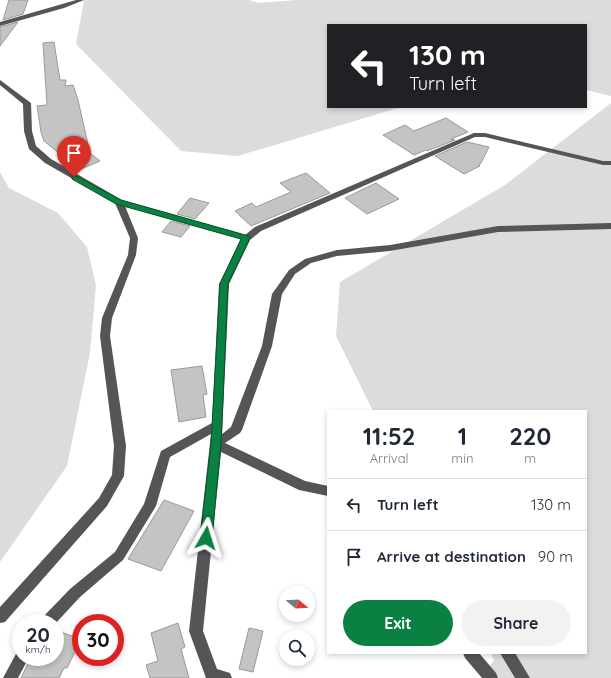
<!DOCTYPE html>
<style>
:root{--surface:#fff;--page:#f2f2f3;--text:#1f2937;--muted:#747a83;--line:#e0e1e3;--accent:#0b8043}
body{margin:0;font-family:Quicksand,sans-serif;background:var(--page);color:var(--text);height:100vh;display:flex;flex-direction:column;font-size:15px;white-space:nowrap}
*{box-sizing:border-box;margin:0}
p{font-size:13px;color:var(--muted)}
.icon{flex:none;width:22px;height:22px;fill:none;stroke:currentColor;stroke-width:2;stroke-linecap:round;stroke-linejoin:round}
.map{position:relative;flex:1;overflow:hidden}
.panel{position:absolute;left:327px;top:410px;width:260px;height:244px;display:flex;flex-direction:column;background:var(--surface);border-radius:0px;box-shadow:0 2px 6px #0003}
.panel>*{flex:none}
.hud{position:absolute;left:327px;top:24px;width:260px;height:84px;border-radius:0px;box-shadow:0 2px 6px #0003;background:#202124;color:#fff;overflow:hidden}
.needle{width:26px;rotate:108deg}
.tools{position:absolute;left:279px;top:586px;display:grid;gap:8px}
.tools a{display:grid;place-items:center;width:36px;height:36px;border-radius:50%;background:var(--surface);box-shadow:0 2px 6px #0003;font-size:20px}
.speed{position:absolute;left:12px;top:614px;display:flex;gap:8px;font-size:20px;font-weight:700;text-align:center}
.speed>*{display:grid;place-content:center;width:52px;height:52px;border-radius:50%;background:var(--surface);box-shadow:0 2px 6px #0003;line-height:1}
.speed small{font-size:10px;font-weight:400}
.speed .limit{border:6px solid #d22;background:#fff;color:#111}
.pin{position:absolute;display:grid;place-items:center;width:34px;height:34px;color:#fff;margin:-41px -17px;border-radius:50% 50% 50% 0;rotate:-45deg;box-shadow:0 0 4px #0007}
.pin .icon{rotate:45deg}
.me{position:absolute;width:44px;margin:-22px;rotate:6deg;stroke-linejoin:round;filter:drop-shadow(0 0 3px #0008)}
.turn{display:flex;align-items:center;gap:14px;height:84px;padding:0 16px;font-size:18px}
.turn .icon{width:52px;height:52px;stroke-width:2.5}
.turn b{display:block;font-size:28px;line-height:34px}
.eta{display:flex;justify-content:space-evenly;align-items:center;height:68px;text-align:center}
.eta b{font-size:24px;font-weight:700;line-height:28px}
.primary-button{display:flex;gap:8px;margin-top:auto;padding:8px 16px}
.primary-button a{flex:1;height:46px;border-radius:24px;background:var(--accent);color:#fff;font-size:16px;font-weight:700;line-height:46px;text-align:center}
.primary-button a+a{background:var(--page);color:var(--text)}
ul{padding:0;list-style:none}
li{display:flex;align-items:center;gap:12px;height:52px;padding:0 16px;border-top:1px solid var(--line)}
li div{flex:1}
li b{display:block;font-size:15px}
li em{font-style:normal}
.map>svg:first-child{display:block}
.green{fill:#dcdcdc}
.building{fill:#c4c4c4;stroke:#999}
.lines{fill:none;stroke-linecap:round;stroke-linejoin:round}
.minor{fill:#555;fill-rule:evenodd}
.route{fill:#0b8043;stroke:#07532c}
</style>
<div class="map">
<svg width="611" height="678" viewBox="0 0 611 678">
<rect width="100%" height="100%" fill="#fff"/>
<path class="green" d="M 84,0 L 249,0 L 258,3 L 297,0 L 611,0 L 611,96 L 586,90 L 586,25 L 328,25 L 328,107 L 401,107 L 238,156 L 181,151 L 76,44 Z
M 611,103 L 611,678 L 482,678 L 494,660 L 491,653 L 586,653 L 586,411 L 373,411 L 336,336 L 340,282 L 505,185 Z
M 0,172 L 9,188 L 58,213 L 87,247 L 96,285 L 90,353 L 67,466 L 0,562 Z"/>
<path class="building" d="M 9,0 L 28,0 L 23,14 L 3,20 Z
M 18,22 L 0,46 L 0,27 Z
M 54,42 L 60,80 L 66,80 L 65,86 L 73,85 L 78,100 L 90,153 L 100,161 L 79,170 L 44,141 L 41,132 L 37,106 L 47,105 L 43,43 Z
M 446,118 L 468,132 L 451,139 L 455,140 L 427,151 L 426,150 L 414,155 L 383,135 L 405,125 L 414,131 Z
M 467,142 L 489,147 L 481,163 L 478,165 L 480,166 L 464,174 L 435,156 Z
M 306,173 L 330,193 L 251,226 L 235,211 L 252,203 L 256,207 L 291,192 L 280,183 Z
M 376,183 L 399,199 L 367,214 L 345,198 Z
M 190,198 L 209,203 L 195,219 L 177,214 Z
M 171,221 L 190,226 L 181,237 L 162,232 Z
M 202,366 L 207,394 L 203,395 L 206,417 L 179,422 L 171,370 Z
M 164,500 L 194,511 L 161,571 L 128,559 Z
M 178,623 L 185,647 L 181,649 L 189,678 L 150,678 L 146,665 L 158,661 L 151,633 Z
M 249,628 L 263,631 L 253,672 L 239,669 Z
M 61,632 L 80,639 L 73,649 L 76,650 L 67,668 L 64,668 L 59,678 L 21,678 L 30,659 L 37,659 L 38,657 L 55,657 L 55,641 Z"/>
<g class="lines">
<path class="minor" d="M 76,0 L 84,0 L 64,8 L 0,26 L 0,22 Z
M 0,80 L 31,103 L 32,131 L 36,146 L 51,159 L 122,200 L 245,235 L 255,227 L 474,133 L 485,133 L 603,161 L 611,161 L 611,165 L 603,165 L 485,137 L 475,137 L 261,231 L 250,240 L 229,284 L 222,434 L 231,427 L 262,346 L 272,294 L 289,270 L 305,259 L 337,250 L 390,245 L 498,226 L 611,223 L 611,229 L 498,232 L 390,251 L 337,256 L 311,263 L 295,274 L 282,294 L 272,346 L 242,430 L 240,433 L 225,443 L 305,481 L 328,486 L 328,496 L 299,490 L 221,452 L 203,631 L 217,669 L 230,673 L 232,678 L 206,678 L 189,631 L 211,434 L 170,457 L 156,506 L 123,560 L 80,597 L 55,624 L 40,623 L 42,618 L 70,589 L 115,552 L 144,504 L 161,451 L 212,423 L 219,284 L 241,239 L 125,206 L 138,238 L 136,255 L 112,318 L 110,336 L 126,446 L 124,476 L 107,506 L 5,622 L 0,623 L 0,607 L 99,498 L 112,475 L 114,446 L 100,336 L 102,318 L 128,255 L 130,238 L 115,203 L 45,163 L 29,149 L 24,131 L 23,104 L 0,85 Z
M 21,650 L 21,657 L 29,657 L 18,678 L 3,678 L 17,652 Z
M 463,653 L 479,653 L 496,673 L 498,678 L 482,678 L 465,658 Z
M 500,653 L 515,653 L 530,678 L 515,678 Z"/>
</g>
<path class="route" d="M 74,175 L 121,200 L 249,236 L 250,238 L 228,284 L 221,444 L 212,538 L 210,541 L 206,543 L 202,541 L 200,538 L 211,444 L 220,284 L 241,239 L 116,204 L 72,179 L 72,176 Z"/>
</svg>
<div class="tools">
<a><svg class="needle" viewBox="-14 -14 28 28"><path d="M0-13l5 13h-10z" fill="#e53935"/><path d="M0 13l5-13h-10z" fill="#747a83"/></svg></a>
<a><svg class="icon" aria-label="search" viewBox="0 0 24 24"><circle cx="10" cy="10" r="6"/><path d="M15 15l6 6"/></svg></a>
</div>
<div class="speed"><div>20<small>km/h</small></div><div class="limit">30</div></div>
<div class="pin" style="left:74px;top:177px;background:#d93025"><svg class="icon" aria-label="arrive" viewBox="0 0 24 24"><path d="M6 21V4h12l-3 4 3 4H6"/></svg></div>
<svg class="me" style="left:206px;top:538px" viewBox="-20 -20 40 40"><path d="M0-17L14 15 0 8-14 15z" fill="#0b8043" stroke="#fff" stroke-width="4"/></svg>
<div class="hud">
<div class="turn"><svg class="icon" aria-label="left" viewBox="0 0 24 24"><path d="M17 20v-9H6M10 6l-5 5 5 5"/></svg><div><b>130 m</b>Turn left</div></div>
</div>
<section class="panel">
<div class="eta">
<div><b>11:52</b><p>Arrival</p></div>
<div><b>1</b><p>min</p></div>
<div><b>220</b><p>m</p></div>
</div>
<ul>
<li><svg class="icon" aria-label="left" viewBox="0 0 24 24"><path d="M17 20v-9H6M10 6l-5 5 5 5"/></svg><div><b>Turn left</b></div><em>130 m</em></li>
<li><svg class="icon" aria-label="arrive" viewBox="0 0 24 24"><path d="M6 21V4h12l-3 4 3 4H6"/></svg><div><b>Arrive at destination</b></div><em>90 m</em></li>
</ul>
<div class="primary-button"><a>Exit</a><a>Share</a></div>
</section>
</div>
